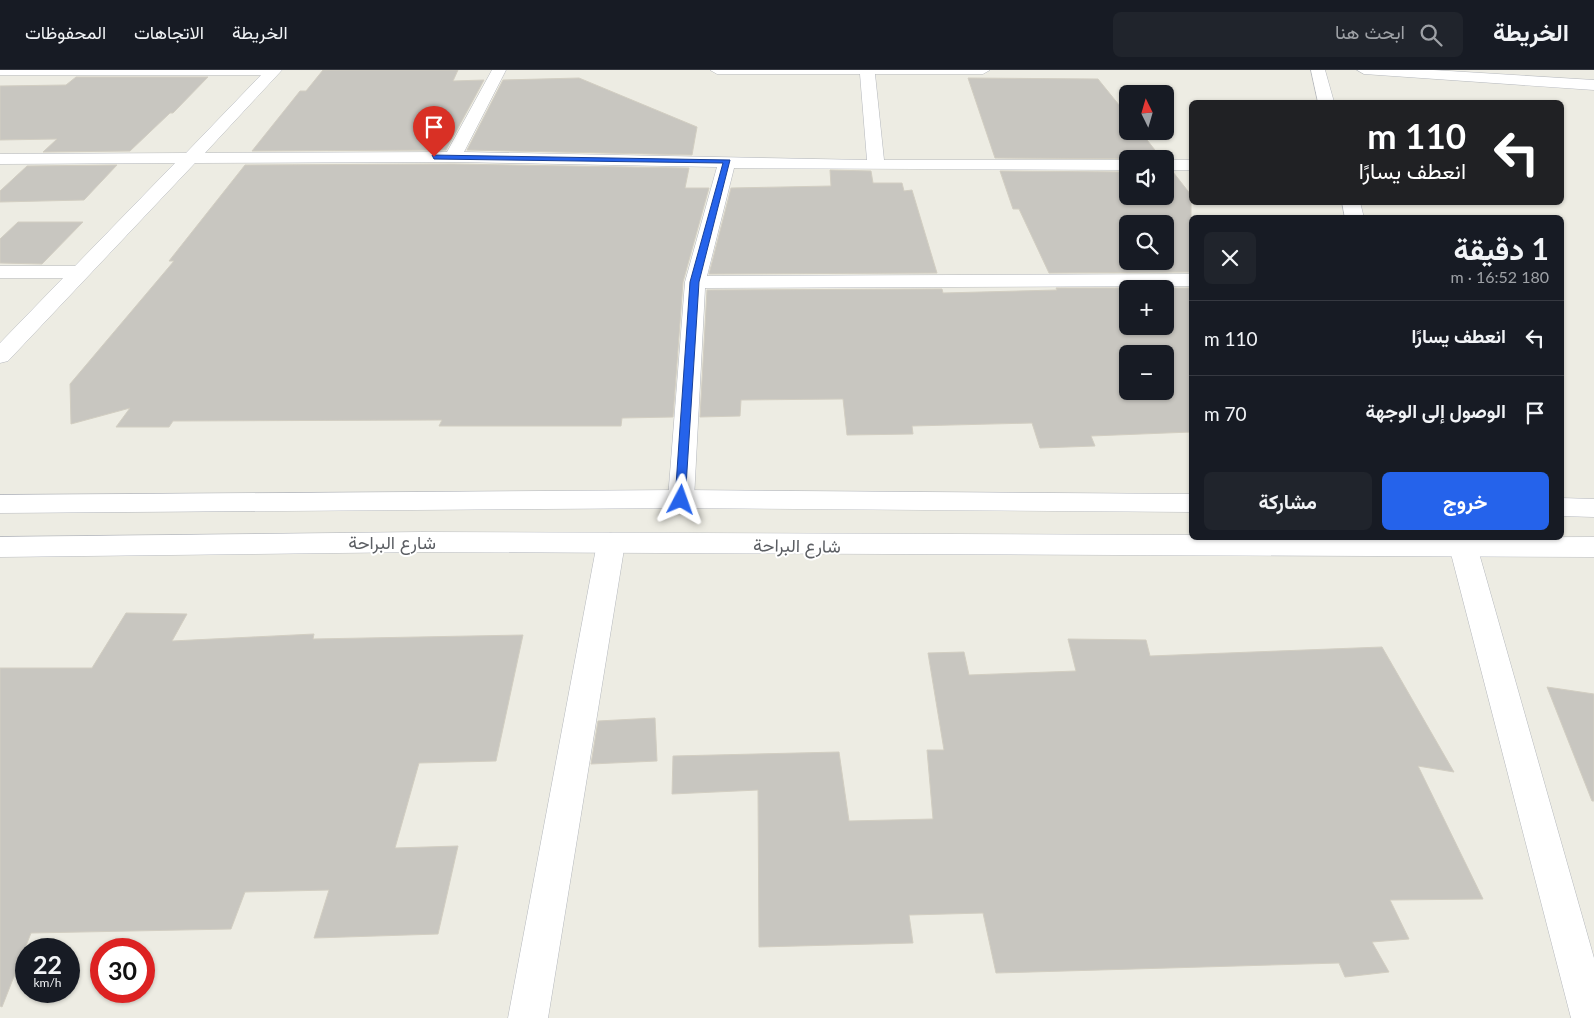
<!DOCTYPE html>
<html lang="ar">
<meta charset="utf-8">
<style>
:root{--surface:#171b24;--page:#20242c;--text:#f1f3f6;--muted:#9ea1a6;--line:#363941;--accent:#2563eb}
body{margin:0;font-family:Lato,Vazirmatn,sans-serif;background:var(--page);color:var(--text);direction:rtl;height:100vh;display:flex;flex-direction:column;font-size:19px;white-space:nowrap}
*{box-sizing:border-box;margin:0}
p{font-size:16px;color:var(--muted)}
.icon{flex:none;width:28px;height:28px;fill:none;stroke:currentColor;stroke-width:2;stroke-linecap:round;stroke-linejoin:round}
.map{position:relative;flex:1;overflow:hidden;direction:ltr}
.panel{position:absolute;left:1189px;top:145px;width:375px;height:325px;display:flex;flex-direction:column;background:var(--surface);border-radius:8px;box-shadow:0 1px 4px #0004;direction:rtl}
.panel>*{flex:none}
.guide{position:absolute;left:1189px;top:30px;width:375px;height:105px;border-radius:8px;box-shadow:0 1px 4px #0004;direction:rtl;background:#202124;color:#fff;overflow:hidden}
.needle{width:32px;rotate:355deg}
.tools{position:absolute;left:1119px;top:15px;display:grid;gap:10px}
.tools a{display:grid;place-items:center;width:55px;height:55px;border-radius:8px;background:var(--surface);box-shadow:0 1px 4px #0004;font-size:25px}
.speed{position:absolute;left:15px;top:868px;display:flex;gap:10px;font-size:25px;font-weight:700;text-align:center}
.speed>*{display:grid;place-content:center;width:65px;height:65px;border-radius:50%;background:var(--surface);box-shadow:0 1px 4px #0004;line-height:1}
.speed small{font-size:12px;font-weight:400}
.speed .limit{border:8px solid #d22;background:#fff;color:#111}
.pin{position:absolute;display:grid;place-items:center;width:42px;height:42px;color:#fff;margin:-51px -21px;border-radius:50% 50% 50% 0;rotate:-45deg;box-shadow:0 0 5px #0007}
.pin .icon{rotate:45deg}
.me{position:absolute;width:55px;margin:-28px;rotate:4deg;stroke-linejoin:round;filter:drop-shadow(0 0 4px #0008)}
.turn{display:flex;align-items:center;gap:18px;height:105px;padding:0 15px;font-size:22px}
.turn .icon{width:65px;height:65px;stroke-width:2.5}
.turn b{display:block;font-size:35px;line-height:42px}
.round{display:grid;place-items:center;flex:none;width:52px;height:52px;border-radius:8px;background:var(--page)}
.head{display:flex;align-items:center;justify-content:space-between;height:85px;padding:0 15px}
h1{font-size:30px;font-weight:700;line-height:38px}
.button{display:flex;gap:10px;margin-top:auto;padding:10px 15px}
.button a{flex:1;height:58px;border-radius:8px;background:var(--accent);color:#fff;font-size:20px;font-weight:700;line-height:58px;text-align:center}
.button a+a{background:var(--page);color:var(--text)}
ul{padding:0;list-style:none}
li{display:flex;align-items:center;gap:15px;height:75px;padding:0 15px;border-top:1px solid var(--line)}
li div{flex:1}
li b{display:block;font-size:19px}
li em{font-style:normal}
header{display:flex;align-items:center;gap:30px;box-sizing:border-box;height:70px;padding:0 25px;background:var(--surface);border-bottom:1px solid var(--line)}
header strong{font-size:24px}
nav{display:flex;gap:28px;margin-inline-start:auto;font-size:18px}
.search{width:350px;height:45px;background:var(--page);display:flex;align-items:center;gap:12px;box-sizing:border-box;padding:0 18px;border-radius:8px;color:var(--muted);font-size:19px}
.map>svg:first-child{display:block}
.building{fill:#c8c6c0;stroke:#d2cec2;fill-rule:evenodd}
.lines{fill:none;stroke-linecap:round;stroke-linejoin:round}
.street-casing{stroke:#b5b8bd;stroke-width:1}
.secondary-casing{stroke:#b6b9bf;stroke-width:1}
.street{fill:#fff;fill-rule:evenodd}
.secondary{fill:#fff;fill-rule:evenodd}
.route{fill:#2563eb;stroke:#184099}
.labels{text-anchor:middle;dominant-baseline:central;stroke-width:4;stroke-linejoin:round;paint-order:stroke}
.street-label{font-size:18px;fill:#5b5e63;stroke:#fff}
</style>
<header>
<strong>الخريطة</strong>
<div class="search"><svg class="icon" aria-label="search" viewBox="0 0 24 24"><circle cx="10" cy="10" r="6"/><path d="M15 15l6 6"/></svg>ابحث هنا</div>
<nav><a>الخريطة</a><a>الاتجاهات</a><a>المحفوظات</a></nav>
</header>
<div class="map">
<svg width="1594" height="948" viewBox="0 0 1594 948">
<rect width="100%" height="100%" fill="#edece3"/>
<path class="building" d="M 323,0 L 458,0 L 453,11 L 484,10 L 446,80 L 252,81 L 300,21 L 306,21 Z
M 76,7 L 208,7 L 173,43 L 170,43 L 130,81 L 43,82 L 57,69 L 0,70 L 0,16 L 66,15 Z
M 579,8 L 697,57 L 692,85 L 467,80 L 503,10 Z
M 968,8 L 1098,9 L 1128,46 L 1128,61 L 1140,61 L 1162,89 L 995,88 Z
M 453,94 L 689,98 L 685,118 L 709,118 L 683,212 L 673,347 L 622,348 L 621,356 L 439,356 L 442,350 L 173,351 L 169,357 L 116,357 L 130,338 L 71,354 L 70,314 L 174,191 L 169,191 L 245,95 Z
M 117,95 L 84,130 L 0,132 L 0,121 L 27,96 Z
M 830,100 L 871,101 L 873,113 L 902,113 L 904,121 L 912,120 L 937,203 L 709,204 L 731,118 L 831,116 Z
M 1000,101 L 1128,102 L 1128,126 L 1165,126 L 1165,102 L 1173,102 L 1191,125 L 1191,202 L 1049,203 L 1019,139 L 1013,139 ZM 1128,154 L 1165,154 L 1165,191 L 1128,191 Z
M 18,152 L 83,152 L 42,194 L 0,193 L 0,169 Z
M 1056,218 L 1191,218 L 1191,362 L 1091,366 L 1095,376 L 1040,378 L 1032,353 L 912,356 L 913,364 L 847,365 L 843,329 L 741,330 L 740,346 L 700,347 L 707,220 L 942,219 L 943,223 L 1057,220 ZM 1128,219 L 1165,219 L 1165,256 L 1128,256 ZM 1128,284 L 1165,284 L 1165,321 L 1128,321 Z
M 126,543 L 187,544 L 172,571 L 314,564 L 313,569 L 523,565 L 496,691 L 419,693 L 395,778 L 458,776 L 438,864 L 314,868 L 329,820 L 245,822 L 231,859 L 31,863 L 2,937 L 0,936 L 0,598 L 92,598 Z
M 1068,569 L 1146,570 L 1150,586 L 1382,577 L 1454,702 L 1418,696 L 1483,829 L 1390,830 L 1409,869 L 1372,872 L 1389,902 L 1345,907 L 1339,893 L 996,903 L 983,843 L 909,845 L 913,873 L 759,877 L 758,720 L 672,724 L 673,686 L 839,682 L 849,751 L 933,749 L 927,680 L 944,680 L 928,583 L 964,582 L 969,605 L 1076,601 Z
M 1547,617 L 1594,624 L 1594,731 L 1592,731 Z
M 655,648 L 657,691 L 591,694 L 598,651 Z"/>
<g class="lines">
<g class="street-casing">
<path id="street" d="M 0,0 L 282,0 L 205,83 L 447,82 L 492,0 L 506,0 L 464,82 L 867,90 L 860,4 L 717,4 L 710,0 L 990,0 L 983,4 L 875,4 L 884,90 L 1128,90 L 1128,100 L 734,98 L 707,206 L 1191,204 L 1191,216 L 705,218 L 694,429 L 690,436 L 681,438 L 672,436 L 668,429 L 685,212 L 717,97 L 453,92 L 195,93 L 8,291 L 0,293 L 0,273 L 63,208 L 0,208 L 0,196 L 75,196 L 175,93 L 0,94 L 0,84 L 186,83 L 261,5 L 0,5 Z
M 1311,0 L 1325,0 L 1334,32 L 1318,32 Z
M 1357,0 L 1433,0 L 1594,10 L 1594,20 L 1364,4 Z
M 1165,90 L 1191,90 L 1191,100 L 1165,100 Z
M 1342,132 L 1360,132 L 1364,148 L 1345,148 Z
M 611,463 L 621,466 L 625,473 L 548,948 L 508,948 L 597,473 L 601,466 Z
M 1458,468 L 1473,469 L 1477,476 L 1594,888 L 1594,948 L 1571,948 L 1449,476 L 1453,469 Z"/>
</g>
<g class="secondary-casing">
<path id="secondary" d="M 681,420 L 1191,424 L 1191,442 L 681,438 L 0,443 L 0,425 Z
M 1561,428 L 1594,429 L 1594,447 L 1561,446 Z
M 421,462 L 1191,465 L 1191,468 L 1594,467 L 1594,487 L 421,482 L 0,487 L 0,467 Z"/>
</g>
<use href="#street" class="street"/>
<use href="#secondary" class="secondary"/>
</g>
<path class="route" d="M 432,85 L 730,90 L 699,212 L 685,432 L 681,433 L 675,430 L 690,212 L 723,93 L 434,89 Z"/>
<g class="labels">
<g class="street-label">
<text x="392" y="472">شارع البراحة</text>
<text transform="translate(797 475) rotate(1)">شارع البراحة</text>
</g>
</g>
</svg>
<div class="tools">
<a><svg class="needle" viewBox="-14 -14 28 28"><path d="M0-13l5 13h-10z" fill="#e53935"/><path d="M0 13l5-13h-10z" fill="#9ea1a6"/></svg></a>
<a><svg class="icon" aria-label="sound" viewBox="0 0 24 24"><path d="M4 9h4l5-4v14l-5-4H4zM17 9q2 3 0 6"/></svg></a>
<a><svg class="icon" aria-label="search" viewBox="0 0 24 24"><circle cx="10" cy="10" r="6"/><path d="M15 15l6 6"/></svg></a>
<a>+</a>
<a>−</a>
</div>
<div class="speed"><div>22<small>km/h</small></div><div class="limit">30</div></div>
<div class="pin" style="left:434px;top:87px;background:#d93025"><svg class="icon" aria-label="arrive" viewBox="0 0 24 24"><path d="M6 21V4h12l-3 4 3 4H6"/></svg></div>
<svg class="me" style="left:681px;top:430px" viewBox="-20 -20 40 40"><path d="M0-17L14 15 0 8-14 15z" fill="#2563eb" stroke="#fff" stroke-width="4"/></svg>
<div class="guide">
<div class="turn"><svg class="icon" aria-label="left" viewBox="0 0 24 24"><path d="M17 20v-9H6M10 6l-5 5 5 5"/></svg><div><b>110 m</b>انعطف يسارًا</div></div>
</div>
<section class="panel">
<div class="head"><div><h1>1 دقيقة</h1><p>180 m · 16:52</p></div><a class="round"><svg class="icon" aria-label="close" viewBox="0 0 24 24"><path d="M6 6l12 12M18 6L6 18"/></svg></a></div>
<ul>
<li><svg class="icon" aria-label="left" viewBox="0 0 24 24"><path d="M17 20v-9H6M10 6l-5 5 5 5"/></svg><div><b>انعطف يسارًا</b></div><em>110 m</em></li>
<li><svg class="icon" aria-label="arrive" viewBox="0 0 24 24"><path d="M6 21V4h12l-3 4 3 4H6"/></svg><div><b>الوصول إلى الوجهة</b></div><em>70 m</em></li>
</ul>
<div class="button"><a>خروج</a><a>مشاركة</a></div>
</section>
</div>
